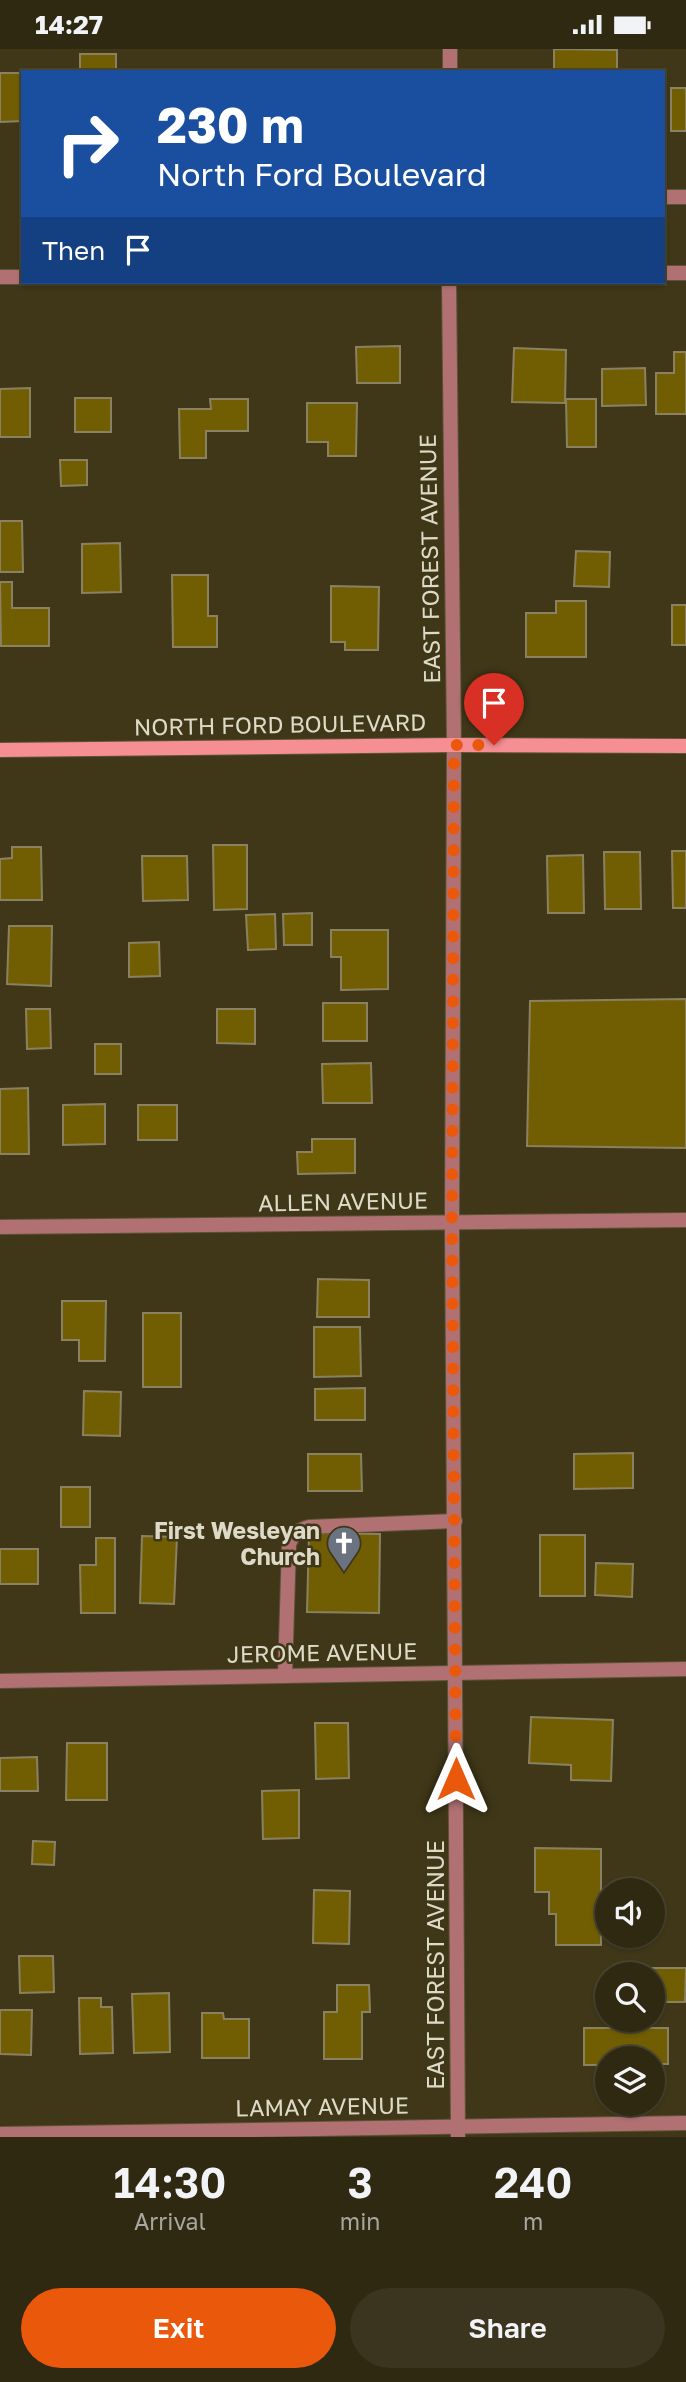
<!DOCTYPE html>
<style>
:root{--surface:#2f2912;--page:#3b3520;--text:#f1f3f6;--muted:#a7a69f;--line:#4a4532;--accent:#ea580c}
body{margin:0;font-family:"Golos Text",sans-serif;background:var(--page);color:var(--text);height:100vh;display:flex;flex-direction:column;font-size:26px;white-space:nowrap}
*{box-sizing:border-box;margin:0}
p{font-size:23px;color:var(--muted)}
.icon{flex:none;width:38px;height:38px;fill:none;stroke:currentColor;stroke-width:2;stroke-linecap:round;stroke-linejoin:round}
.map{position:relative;height:2088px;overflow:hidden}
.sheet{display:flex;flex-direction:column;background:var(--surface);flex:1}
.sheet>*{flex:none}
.guide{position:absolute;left:21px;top:21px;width:644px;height:214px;border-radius:0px;box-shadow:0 2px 5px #0004,0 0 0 2px var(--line);background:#1a4fa0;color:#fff;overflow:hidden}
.fabs{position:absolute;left:595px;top:1829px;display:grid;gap:14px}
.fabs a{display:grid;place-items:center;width:70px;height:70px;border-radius:50%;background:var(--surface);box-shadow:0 2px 5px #0004,0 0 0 2px var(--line);font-size:35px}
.pin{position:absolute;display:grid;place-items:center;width:60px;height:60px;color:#fff;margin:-72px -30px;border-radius:50% 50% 50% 0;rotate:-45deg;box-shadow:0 0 7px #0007}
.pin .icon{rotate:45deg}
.me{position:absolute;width:77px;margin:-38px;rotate:0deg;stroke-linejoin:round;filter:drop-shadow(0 0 5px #0008)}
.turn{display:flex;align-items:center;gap:24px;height:147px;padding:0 21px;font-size:32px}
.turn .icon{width:91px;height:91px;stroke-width:2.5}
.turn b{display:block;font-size:49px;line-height:60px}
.then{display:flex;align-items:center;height:66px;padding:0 21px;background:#0003;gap:14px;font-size:26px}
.eta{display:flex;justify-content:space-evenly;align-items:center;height:119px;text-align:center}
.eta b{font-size:42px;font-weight:600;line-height:49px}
.action{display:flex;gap:14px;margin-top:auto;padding:14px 21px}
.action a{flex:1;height:80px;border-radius:42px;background:var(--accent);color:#fff;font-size:28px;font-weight:600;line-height:80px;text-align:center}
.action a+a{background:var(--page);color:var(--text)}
.status{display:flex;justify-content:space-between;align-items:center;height:49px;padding:0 35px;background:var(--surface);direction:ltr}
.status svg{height:19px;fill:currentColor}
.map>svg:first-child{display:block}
.building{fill:#715e03;stroke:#8a8160;stroke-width:2}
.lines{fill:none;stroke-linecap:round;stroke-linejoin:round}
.service-casing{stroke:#5c5438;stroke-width:16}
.minor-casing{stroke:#5c5438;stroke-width:16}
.tertiary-casing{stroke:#5c5438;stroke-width:16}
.secondary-casing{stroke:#5c5438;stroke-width:16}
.service{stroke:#b17173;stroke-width:14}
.minor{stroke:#b17173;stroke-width:14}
.tertiary{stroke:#b17173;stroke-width:14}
.secondary{stroke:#f68f93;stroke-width:14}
.route{stroke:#ea580c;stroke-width:12;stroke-dasharray:0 21.6}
.labels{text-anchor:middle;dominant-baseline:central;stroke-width:5;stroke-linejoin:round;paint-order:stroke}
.street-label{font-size:23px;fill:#dedac8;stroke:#3f3718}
.poi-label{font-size:23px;font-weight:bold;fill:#dedac8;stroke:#3f3718;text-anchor:end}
</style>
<div class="status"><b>14:27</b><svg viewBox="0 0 49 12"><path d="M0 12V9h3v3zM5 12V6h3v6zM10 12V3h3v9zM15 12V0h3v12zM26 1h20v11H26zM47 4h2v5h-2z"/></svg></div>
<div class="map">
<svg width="686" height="2088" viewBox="0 0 686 2088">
<rect width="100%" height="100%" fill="#3f3718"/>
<path class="building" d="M 554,0 L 617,1 L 617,23 L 554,23 Z
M 80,5 L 116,5 L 116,23 L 80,23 Z
M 0,24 L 23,24 L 23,72 L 0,73 Z
M 671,39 L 686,39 L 686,82 L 671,82 Z
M 400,297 L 400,334 L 357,334 L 356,298 Z
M 514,299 L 566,301 L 565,354 L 512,353 Z
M 674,303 L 686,303 L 686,365 L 656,365 L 656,324 L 674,324 Z
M 645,319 L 646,356 L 602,357 L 602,320 Z
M 30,339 L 30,388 L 0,388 L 0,340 Z
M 75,349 L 111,349 L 111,383 L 75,383 Z
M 210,350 L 248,350 L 248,382 L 206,382 L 206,409 L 180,409 L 179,360 L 211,360 Z
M 566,350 L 596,350 L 596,398 L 567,398 Z
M 307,354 L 357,354 L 356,407 L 328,407 L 328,393 L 307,393 Z
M 60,411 L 87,411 L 87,436 L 61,437 Z
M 0,472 L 22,472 L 23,523 L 0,523 Z
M 120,494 L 121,543 L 82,544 L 82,495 Z
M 576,502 L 610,503 L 609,538 L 574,537 Z
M 172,526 L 208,526 L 208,567 L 217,567 L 217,598 L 173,598 Z
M 0,533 L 12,533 L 12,559 L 49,559 L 49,597 L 1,597 Z
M 331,537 L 379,538 L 378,601 L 345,601 L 345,593 L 331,593 Z
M 556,552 L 586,552 L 586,608 L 526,608 L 526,564 L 556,564 Z
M 672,556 L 686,556 L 686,596 L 672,596 Z
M 213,796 L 247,796 L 247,860 L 214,861 Z
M 12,798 L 41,798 L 42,851 L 0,851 L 0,810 L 12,809 Z
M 672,802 L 686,802 L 686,859 L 673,859 Z
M 604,803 L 640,803 L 641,860 L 605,860 Z
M 583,806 L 584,864 L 548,864 L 547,807 Z
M 142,807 L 187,807 L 188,851 L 143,852 Z
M 312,864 L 312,896 L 284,896 L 283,865 Z
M 275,865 L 276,900 L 248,901 L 246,866 Z
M 9,877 L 52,877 L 51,937 L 7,935 Z
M 331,881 L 388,881 L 388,940 L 341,941 L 341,908 L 331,908 Z
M 159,893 L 160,927 L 129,928 L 129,894 Z
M 686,950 L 686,1099 L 527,1097 L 530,952 Z
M 323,954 L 367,954 L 367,992 L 323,992 Z
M 26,960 L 50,960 L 51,999 L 27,1000 Z
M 217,960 L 255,960 L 255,995 L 217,994 Z
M 95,995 L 121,995 L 121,1025 L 95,1025 Z
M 371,1014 L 372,1054 L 323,1054 L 322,1015 Z
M 28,1039 L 29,1105 L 0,1105 L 0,1040 Z
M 105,1055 L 105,1095 L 63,1096 L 63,1056 Z
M 138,1056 L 177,1056 L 177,1091 L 138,1091 Z
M 312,1090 L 355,1090 L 355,1124 L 298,1125 L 297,1103 L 312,1103 Z
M 318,1230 L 369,1231 L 369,1268 L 317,1268 Z
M 62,1252 L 106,1252 L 105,1312 L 79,1312 L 79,1291 L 62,1291 Z
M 143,1264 L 181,1264 L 181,1338 L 143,1338 Z
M 314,1278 L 360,1278 L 361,1327 L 314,1328 Z
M 365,1339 L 365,1371 L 315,1371 L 315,1340 Z
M 84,1342 L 121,1343 L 120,1387 L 83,1386 Z
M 633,1404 L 633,1439 L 574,1440 L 574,1405 Z
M 308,1405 L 361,1405 L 362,1442 L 308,1442 Z
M 61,1438 L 90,1438 L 90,1478 L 61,1478 Z
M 309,1484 L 380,1485 L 379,1564 L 307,1563 Z
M 540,1486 L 585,1486 L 585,1547 L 540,1547 Z
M 142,1487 L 177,1488 L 174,1555 L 140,1554 Z
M 96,1489 L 115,1489 L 115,1564 L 81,1564 L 80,1516 L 96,1516 Z
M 0,1500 L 38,1500 L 38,1535 L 0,1535 Z
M 596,1514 L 633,1515 L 632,1548 L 595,1546 Z
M 531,1668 L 613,1671 L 611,1732 L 571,1731 L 571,1716 L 529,1714 Z
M 315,1674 L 348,1674 L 349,1729 L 316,1730 Z
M 67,1694 L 107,1694 L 107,1751 L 66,1751 Z
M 37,1708 L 38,1742 L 0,1742 L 0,1709 Z
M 299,1741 L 299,1789 L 263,1790 L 262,1742 Z
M 33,1792 L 55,1793 L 54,1816 L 32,1815 Z
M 535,1799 L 601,1800 L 601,1896 L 556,1896 L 556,1865 L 549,1865 L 549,1843 L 535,1843 Z
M 314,1841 L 350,1842 L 349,1895 L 313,1894 Z
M 19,1907 L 53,1907 L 54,1943 L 20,1944 Z
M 637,1919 L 686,1919 L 685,1953 L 653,1953 L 653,1925 L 637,1925 Z
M 337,1936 L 369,1936 L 370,1963 L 362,1963 L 362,2010 L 324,2010 L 324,1963 L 337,1963 Z
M 169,1944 L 170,2003 L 134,2004 L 132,1945 Z
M 79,1949 L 101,1949 L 101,1958 L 112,1958 L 113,2004 L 80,2005 Z
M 0,1961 L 32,1961 L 31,2006 L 0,2005 Z
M 202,1964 L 223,1964 L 224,1970 L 249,1970 L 249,2009 L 202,2009 Z
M 584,1979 L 668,1979 L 668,2015 L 653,2015 L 653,2009 L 607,2009 L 607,2016 L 584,2016 Z"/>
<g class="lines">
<g class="service-casing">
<path id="service" d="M 285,1626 L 289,1495 C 293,1485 298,1481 309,1478 L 455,1472"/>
</g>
<g class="minor-casing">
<path id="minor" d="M 663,148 L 686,148
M 663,224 L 686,224
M 0,228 L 23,228
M 0,1178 L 686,1171
M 0,1632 L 686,1620
M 0,2085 L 686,2074"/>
</g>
<g class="tertiary-casing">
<path id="tertiary" d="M 450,23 L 450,0
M 449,233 L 454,696 L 452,1174 L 458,2088"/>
</g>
<g class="secondary-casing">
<path id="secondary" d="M 0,701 L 454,696 L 686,697"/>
</g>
<use href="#service" class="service"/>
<use href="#minor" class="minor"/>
<use href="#tertiary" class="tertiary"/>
<use href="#secondary" class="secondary"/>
</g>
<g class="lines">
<path class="route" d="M 456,1730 L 452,1174 L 454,696 L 494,696"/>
</g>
<defs>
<g id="church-pin" transform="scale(1.75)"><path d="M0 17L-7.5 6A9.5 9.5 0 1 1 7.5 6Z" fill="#6b7280" stroke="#3f3718"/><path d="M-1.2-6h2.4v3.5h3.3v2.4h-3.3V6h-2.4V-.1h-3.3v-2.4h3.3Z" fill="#fff"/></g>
</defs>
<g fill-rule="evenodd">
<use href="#church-pin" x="344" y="1494"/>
</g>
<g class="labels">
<g class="street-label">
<text transform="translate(429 510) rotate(-91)">EAST FOREST AVENUE</text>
<text transform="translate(280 675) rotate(-1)">NORTH FORD BOULEVARD</text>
<text transform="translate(343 1152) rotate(-1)">ALLEN AVENUE</text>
<text transform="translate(322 1603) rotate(-1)">JEROME AVENUE</text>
<text transform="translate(435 1916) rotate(-90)">EAST FOREST AVENUE</text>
<text transform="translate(322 2057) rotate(-1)">LAMAY AVENUE</text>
</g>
<g class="poi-label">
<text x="320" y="1481">First Wesleyan<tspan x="320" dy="26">Church</tspan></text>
</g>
</g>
</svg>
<div class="fabs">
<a><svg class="icon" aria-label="sound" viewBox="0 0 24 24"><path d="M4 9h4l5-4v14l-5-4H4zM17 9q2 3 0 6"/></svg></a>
<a><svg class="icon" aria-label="search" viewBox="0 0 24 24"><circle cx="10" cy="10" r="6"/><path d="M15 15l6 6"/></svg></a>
<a><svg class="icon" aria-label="layers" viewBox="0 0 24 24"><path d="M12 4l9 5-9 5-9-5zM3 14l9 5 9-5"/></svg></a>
</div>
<div class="pin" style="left:494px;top:696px;background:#d93025"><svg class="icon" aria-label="arrive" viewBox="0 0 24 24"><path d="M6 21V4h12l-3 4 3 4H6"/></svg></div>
<svg class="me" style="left:456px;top:1730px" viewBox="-20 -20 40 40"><path d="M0-17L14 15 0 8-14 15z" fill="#ea580c" stroke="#fff" stroke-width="4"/></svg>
<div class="guide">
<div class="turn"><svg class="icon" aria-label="right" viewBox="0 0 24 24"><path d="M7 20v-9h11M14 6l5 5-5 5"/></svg><div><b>230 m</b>North Ford Boulevard</div></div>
<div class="then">Then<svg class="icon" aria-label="arrive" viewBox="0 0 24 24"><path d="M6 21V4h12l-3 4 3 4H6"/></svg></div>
</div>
</div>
<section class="sheet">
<div class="eta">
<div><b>14:30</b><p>Arrival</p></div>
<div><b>3</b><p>min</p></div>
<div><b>240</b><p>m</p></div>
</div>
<div class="action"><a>Exit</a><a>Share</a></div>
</section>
